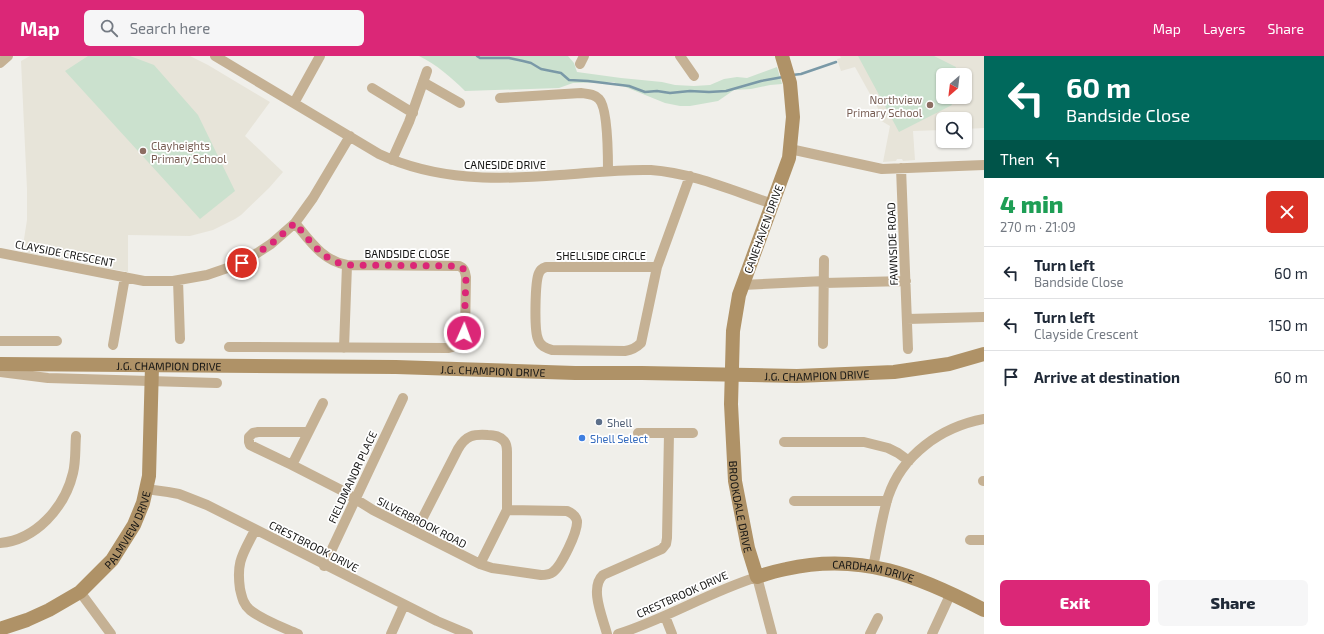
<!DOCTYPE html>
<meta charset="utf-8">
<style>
:root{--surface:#fff;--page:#f6f6f7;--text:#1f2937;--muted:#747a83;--line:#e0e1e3;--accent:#db2777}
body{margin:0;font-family:"Exo 2",sans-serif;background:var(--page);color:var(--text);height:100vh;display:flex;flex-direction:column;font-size:15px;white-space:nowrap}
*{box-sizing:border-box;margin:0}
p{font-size:13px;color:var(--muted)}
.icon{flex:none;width:22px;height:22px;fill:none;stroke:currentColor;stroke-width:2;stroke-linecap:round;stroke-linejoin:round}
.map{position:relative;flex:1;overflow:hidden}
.sheet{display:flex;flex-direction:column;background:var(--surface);width:340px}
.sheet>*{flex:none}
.hud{background:#00695c;color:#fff;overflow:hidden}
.needle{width:26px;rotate:208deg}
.controls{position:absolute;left:936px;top:12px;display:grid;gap:8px}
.controls a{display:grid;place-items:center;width:36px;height:36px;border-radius:6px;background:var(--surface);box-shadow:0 1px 3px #0004;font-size:20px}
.pin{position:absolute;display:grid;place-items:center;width:34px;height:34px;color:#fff;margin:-17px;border:2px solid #fff;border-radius:50%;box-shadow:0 1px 4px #0007}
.me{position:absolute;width:44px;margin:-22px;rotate:2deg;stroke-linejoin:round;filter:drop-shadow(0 0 3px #0008)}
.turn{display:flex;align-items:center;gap:14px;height:84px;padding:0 16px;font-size:18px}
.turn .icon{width:52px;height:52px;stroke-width:2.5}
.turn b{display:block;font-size:28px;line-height:34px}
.then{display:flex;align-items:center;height:38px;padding:0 16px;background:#0003;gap:8px;font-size:15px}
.round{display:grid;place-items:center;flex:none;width:42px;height:42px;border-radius:6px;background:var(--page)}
.summary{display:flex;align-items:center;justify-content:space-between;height:68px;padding:0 16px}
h1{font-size:24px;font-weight:800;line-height:30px;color:#1e9e55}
.primary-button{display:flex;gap:8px;margin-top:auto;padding:8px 16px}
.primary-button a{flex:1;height:46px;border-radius:6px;background:var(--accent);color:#fff;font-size:16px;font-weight:800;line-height:46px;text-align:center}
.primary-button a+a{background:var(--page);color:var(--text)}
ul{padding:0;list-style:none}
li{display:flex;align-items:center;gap:12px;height:52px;padding:0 16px;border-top:1px solid var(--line)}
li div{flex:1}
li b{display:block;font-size:15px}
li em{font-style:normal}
header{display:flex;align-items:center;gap:24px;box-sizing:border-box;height:56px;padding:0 20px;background:var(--accent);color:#fff}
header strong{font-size:19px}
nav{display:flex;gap:22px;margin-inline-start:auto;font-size:14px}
.search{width:280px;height:36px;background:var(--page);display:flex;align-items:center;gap:10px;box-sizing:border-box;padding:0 14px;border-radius:6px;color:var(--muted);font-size:15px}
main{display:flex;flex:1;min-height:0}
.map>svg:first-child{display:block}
.built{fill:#e7e4d9;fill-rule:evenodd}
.green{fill:#cbe1ce}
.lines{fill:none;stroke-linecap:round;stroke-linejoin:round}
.stream{stroke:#7a99a7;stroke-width:2.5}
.street{stroke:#c5b194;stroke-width:10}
.secondary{stroke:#af9267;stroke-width:14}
.route{stroke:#db2777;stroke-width:7;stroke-dasharray:0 12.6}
.education-dot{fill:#8d6e63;stroke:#fff;stroke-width:1.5}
.service-dot{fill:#5c6f8a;stroke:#fff;stroke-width:1.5}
.shop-dot{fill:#3f7fe0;stroke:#fff;stroke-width:1.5}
.labels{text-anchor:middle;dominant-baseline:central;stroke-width:3.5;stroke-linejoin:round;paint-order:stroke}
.education-label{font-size:11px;fill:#785e54;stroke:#fff;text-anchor:end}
.street-label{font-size:11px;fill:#141413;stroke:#fff}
.service-label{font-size:11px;fill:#4e5e75;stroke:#fff;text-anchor:start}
.shop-label{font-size:11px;fill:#366cbe;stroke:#fff;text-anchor:start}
</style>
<header>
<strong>Map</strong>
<div class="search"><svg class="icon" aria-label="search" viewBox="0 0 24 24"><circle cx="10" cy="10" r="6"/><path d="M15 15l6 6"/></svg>Search here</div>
<nav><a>Map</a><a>Layers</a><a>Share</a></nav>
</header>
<main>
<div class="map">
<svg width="984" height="578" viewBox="0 0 984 578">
<rect width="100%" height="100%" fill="#f0efea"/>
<path class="built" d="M 30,0 L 190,0 L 208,9 L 270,46 L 245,80 L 283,116 L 269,132 L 241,159 L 235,163 L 213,174 L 190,180 L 128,179 L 128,216 L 22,196 L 27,164 L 27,133 L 21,5 Z
M 840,0 L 984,0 L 984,72 L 965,73 L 965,63 L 943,63 L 943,74 L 913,75 L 915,104 L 903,105 L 902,103 L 897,103 L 896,105 L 883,106 L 890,70 L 878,63 L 880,56 L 855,11 L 841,15 L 837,3 L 841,2 ZM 943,19 L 965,19 L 965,41 L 943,41 Z"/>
<path class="green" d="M 88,0 L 130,0 L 154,9 L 198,59 L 235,135 L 200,163 L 65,15 Z
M 419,0 L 568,0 L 574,7 L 577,16 L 621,22 L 662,26 L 675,29 L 694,30 L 710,29 L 724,23 L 737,21 L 747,22 L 777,11 L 782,28 L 770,29 L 751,33 L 734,34 L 718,45 L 690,50 L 680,50 L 665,47 L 613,26 L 573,27 L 559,32 L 465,35 C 451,21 437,9 419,0 Z
M 858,0 L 934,0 L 956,11 L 953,19 L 943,19 L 943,41 L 948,41 L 952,49 L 899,76 Z"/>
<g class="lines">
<path class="stream" d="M 477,0 L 480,2 L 509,2 L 523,5 L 531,7 L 541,13 L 561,17 L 569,24 L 588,25 L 629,30 L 645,36 L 657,35 L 670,37 L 690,35 L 709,36 L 726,35 L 761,25 L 783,21
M 792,19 L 801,18 L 836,6"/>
<path class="street" d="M 215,0 L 379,98 C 437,125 497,124 560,119 C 590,117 620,113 651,114 C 693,117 733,135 773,148
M 680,0 L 694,20
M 0,7 L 8,0
M 580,8 L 584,0
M 423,26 L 460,47
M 372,32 L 413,57
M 500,42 L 581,37 C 588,38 594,38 599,43 C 608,52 608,100 608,115
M 294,47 L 320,0
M 790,93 L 882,113 L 984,109
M 392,104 L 409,66 L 427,15
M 901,112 L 908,293
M 0,197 L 144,225 L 173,225 L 207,219 L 242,207 L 271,188 L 295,167 L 313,142 L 350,80
M 657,211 L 546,211 C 543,212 540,214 539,217 C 535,225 534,274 538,283 C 540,290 546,292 552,294 L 625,295 C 632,294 636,292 641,287 L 657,211 L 690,120
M 178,224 L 180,283
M 824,227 L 906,225
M 742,229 L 824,225
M 907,263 L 984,261
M 0,285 L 57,285
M 823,288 L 824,204
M 113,289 L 125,221
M 229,291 L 448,292 C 458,290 461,286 465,277 L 466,221 C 465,215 464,212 459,210 L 347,209 C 323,205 310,185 295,167
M 344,292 L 347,209
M 0,316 L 48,322 L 217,327
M 323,347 L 292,409 L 341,434 L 373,454 L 480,508 L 492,512 L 541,519 C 545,519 549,519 553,516 C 561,510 578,476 577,465 C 576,460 572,457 567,455 L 507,454
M 638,377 L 693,377
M 784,386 L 864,386 L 888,392 L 898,397 L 909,405
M 292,409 L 250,389 L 249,386 L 249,381 L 253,377 L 258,376 L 308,376
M 983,425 L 984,425
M 146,433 L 168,436 L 179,438 L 207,449 L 437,565 L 468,578
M 794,445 L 887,445
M 255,474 C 243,498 236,505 240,533 C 242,541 243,548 250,554 C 264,565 282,571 298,578
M 416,475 L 458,393 C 466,379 474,378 488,379 C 493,379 499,380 503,384 C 507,387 507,392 507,396 L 507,454 L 480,508
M 970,484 L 984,484
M 0,487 C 36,484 65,451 73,417 C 76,405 75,392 76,380
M 324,510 L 403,342
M 873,511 C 878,488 881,464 888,441 C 902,399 941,371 984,363
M 80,536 L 111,578
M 665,560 L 672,578
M 391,578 L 404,549
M 607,578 C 603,562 589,532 603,519 L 662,493 L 666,488 L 667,482 L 669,377
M 618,578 C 666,563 709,536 757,521 L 772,578
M 870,578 L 878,562
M 932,578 L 951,537"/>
<g class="secondary">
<path id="s1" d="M 782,0 L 790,27 L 793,61 L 789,102 L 739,239 L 733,275 L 731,348 L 735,425 L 748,492 L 757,521 C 766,518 776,515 786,513 C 861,496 919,520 984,554"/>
<path id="s2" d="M 0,308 L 396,311 L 575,317 L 642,317 L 797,320 L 894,316 L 949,308 L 984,298"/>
<path id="s3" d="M 0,573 L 27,564 L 49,554 L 80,536 L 112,504 L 134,469 L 143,447 L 149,420 L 152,310"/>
</g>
</g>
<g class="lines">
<path class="route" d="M 242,207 L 271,188 L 295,167 C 310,185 323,205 347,209 L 459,210 L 465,214 L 466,221 L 464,277"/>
</g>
<g class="education-dot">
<circle cx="930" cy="49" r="4"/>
<circle cx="143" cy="95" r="4"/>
</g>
<circle class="service-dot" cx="599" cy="366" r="4"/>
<circle class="shop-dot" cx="582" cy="382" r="4"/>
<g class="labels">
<g class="education-label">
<text x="922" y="43">Northview<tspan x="922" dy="13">Primary School</tspan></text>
<text x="151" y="89" text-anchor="start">Clayheights<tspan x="151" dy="13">Primary School</tspan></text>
</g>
<g class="street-label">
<text x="505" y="108">CANESIDE DRIVE</text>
<text transform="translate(763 173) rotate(-70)">CANEHAVEN DRIVE</text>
<text transform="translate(892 188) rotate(-92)">FAWNSIDE ROAD</text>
<text transform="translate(65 197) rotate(11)">CLAYSIDE CRESCENT</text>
<text x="407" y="197">BANDSIDE CLOSE</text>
<text x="601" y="199">SHELLSIDE CIRCLE</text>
<text stroke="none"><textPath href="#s2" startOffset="169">J.G. CHAMPION DRIVE</textPath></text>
<text stroke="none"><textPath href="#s2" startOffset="493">J.G. CHAMPION DRIVE</textPath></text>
<text stroke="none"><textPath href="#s2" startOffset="817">J.G. CHAMPION DRIVE</textPath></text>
<text transform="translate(352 421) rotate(-65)">FIELDMANOR PLACE</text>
<text stroke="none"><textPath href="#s1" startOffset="462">BROOKDALE DRIVE</textPath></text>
<text transform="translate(422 466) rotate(27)">SILVERBROOK ROAD</text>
<text stroke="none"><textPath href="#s3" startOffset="168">PALMVIEW DRIVE</textPath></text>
<text transform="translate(314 490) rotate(27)">CRESTBROOK DRIVE</text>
<text stroke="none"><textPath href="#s1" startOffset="653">CARDHAM DRIVE</textPath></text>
<text transform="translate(682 538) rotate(-24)">CRESTBROOK DRIVE</text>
</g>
<g class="service-label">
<text x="607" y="366">Shell</text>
</g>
<g class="shop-label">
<text x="590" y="382">Shell Select</text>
</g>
</g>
</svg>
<div class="controls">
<a><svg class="needle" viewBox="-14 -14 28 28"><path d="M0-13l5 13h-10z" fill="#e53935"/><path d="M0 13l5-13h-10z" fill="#747a83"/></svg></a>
<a><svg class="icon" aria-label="search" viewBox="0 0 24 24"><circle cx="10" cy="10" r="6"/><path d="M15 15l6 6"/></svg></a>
</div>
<div class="pin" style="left:242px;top:207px;background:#d93025"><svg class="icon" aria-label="arrive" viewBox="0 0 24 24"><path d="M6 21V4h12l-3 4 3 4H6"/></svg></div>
<svg class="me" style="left:464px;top:277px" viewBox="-20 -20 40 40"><circle r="17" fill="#db2777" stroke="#fff" stroke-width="3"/><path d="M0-11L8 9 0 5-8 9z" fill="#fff"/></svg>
</div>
<section class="sheet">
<div class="hud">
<div class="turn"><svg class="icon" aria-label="left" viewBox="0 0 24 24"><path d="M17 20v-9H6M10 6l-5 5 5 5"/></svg><div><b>60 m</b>Bandside Close</div></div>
<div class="then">Then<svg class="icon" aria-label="left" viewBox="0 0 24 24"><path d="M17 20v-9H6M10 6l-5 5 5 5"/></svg></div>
</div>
<div class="summary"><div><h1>4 min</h1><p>270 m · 21:09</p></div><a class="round" style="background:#d93025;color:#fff"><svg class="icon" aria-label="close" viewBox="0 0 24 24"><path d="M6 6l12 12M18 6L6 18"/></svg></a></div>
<ul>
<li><svg class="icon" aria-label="left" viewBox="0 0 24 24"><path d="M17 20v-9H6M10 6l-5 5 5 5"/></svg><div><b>Turn left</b><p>Bandside Close</p></div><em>60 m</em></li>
<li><svg class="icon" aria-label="left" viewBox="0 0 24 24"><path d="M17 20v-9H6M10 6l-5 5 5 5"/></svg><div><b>Turn left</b><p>Clayside Crescent</p></div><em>150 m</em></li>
<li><svg class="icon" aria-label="arrive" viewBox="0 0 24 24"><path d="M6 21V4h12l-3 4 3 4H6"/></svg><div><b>Arrive at destination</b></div><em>60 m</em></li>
</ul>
<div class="primary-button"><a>Exit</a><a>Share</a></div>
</section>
</main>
